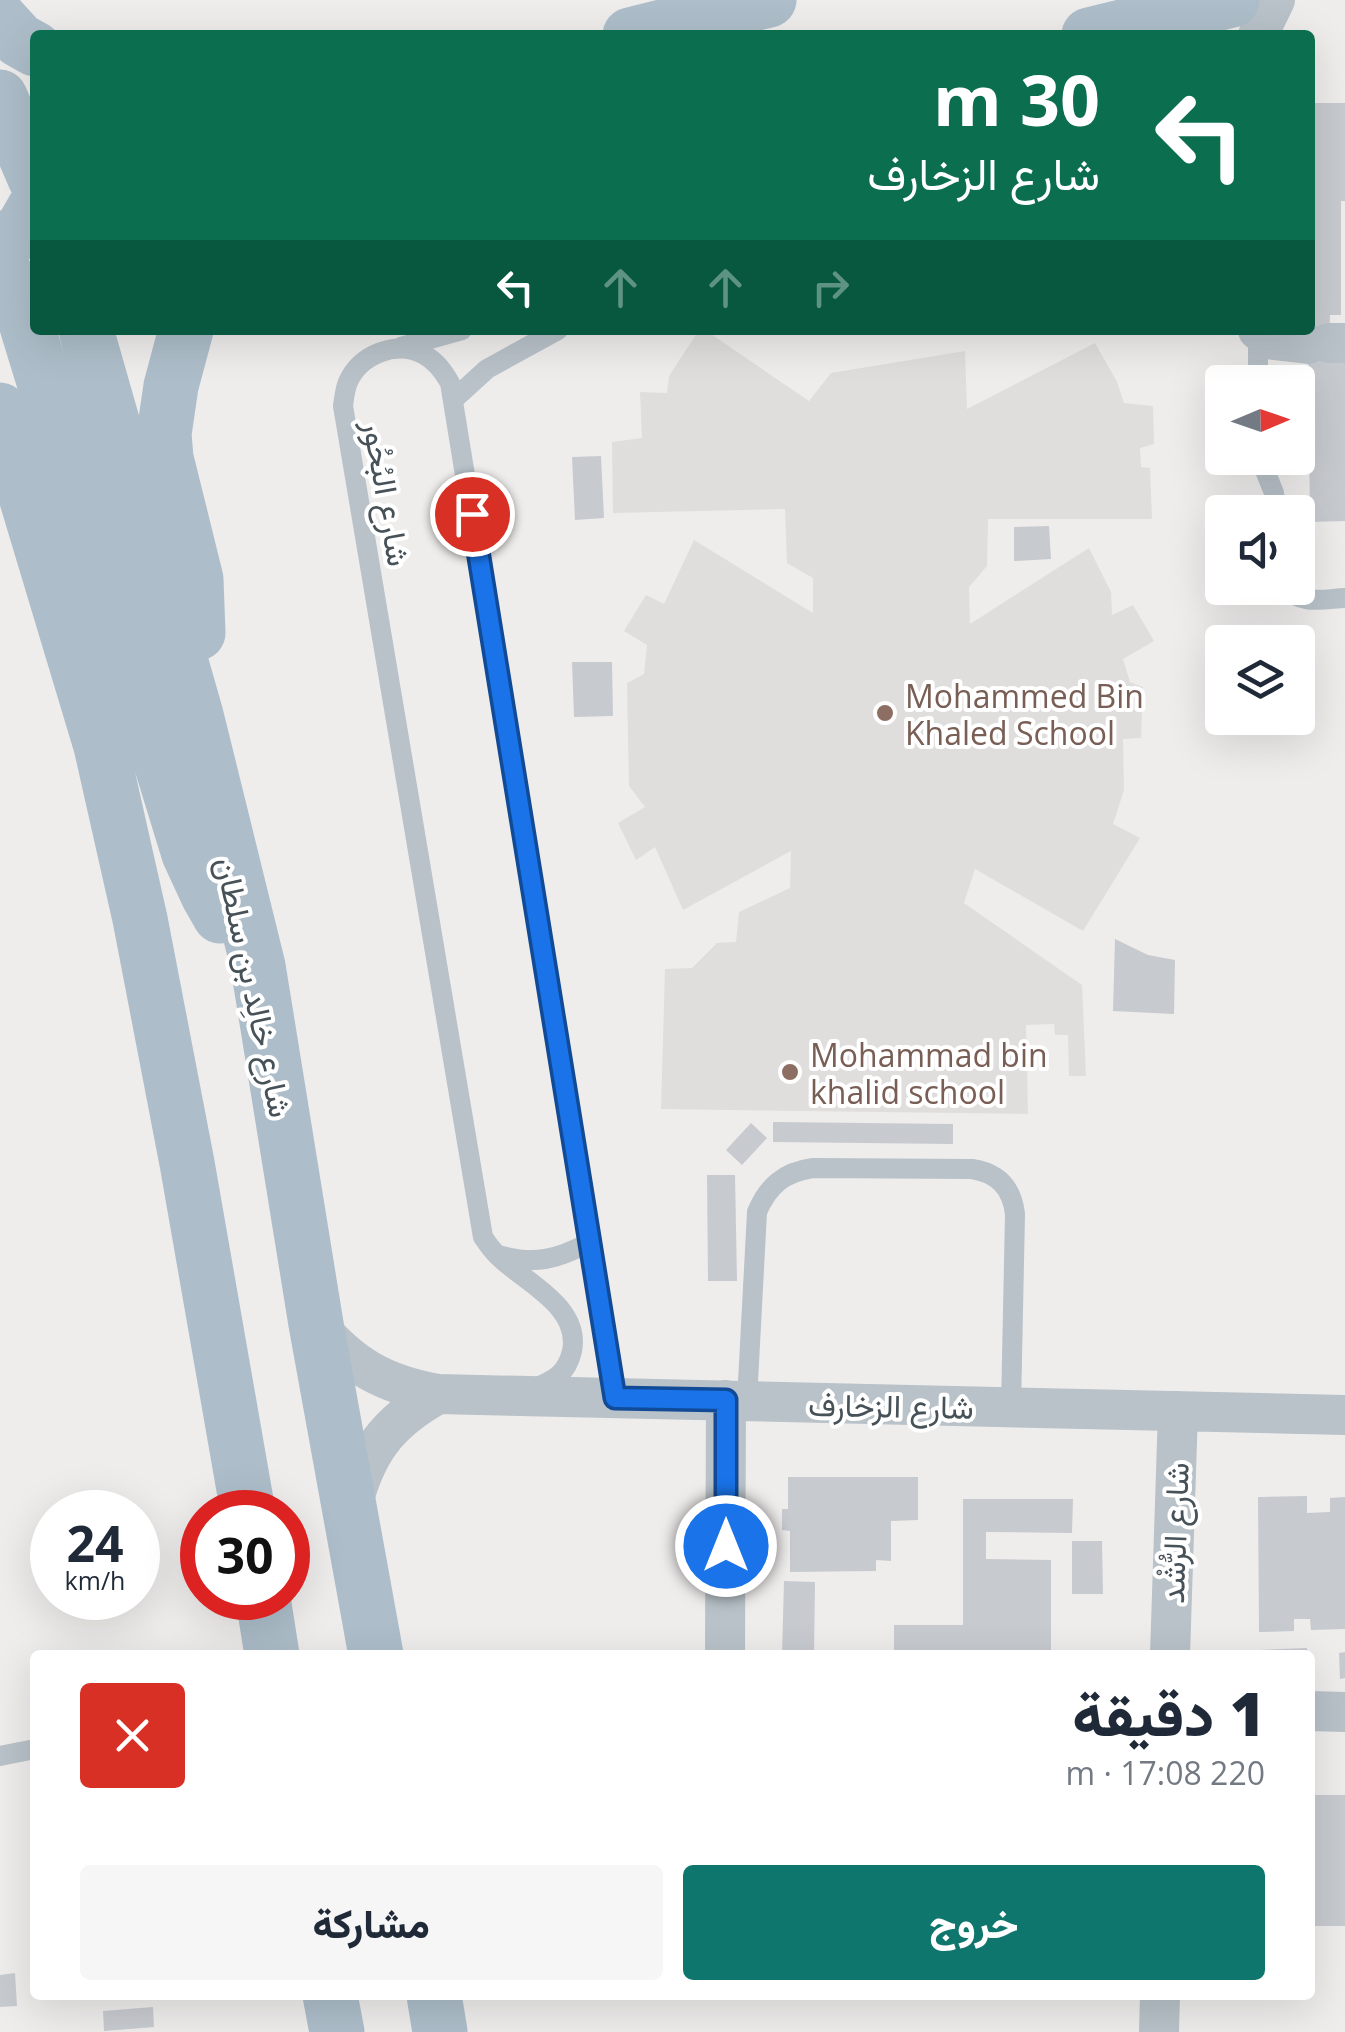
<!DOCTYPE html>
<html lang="ar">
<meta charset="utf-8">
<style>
:root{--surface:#fff;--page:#f6f6f7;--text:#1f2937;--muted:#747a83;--accent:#0f766e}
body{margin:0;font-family:"Open Sans",Vazirmatn,sans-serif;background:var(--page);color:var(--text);direction:rtl;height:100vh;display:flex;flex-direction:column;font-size:38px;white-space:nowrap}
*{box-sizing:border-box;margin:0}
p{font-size:32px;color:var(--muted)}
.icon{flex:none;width:55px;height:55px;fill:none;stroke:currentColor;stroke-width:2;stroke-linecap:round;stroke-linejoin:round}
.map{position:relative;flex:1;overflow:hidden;direction:ltr}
.sheet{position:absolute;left:30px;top:1650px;width:1285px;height:350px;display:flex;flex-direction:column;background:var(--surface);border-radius:10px;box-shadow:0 10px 40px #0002;direction:rtl}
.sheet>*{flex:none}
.banner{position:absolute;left:30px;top:30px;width:1285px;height:305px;border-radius:10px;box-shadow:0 10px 40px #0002;direction:rtl;background:#0b6e4f;color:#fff;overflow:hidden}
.needle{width:65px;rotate:88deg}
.tools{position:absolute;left:1205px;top:365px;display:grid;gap:20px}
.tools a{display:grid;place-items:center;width:110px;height:110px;border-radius:10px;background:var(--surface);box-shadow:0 10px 40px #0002;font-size:50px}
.speed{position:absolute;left:30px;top:1490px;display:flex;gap:20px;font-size:50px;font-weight:700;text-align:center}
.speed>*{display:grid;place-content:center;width:130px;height:130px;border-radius:50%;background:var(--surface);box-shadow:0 10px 40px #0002;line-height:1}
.speed small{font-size:25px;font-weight:400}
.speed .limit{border:15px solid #d22;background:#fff;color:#111}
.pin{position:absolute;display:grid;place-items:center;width:85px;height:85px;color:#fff;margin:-42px;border:5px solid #fff;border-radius:50%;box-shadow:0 2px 10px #0007}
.me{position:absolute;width:110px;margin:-55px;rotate:0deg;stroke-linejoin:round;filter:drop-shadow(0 0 8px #0008)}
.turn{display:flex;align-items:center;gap:35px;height:210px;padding:0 50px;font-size:45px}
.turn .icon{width:130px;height:130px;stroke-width:2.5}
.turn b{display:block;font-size:70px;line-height:85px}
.lanes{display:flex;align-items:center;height:95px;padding:0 50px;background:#0003;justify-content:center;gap:50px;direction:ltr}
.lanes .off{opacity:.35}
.round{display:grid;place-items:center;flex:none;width:105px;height:105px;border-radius:10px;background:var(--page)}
.head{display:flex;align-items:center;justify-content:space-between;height:170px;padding:0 50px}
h1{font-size:60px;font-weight:800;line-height:75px}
.primary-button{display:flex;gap:20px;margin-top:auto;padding:20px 50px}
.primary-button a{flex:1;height:115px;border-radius:10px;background:var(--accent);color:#fff;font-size:40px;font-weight:800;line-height:115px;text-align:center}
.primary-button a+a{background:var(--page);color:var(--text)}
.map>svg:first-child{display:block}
.education{fill:#e0dddd}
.building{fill:#c7cacf}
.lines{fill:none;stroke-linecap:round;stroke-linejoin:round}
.service{stroke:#b8c2c8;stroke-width:20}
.minor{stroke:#b8c2c8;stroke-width:40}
.primary{stroke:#adbeca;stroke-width:55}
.route-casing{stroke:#114b97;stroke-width:25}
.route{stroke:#1a73e8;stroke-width:18}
.education-dot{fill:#8d6e63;stroke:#fff;stroke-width:4}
.labels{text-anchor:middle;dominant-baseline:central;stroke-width:8;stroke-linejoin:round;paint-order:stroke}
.street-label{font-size:32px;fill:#465158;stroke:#fff}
.education-label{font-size:32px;fill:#785e54;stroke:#fff;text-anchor:start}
</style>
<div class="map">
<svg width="1345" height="2032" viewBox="0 0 1345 2032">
<rect width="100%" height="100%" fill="#efecec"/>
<path class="education" d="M 699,330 L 705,330 L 809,401 L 831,373 L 965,351 L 967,409 L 1095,343 L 1117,382 L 1124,403 L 1153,406 L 1154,444 L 1140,448 L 1141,467 L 1150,468 L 1152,519 L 988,519 L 987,566 L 969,587 L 970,624 L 1089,548 L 1111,592 L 1112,615 L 1133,605 L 1154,641 L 1123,659 L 1130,682 L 1143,687 L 1141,738 L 1123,739 L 1124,790 L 1113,824 L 1140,838 L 1083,931 L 975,869 L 964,903 L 1082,985 L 1086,1076 L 1069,1076 L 1068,1035 L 1055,1035 L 1054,1024 L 1026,1025 L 1028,1114 L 661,1109 L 665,969 L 692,968 L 717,943 L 736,942 L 739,912 L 790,888 L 791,851 L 683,910 L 655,847 L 636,860 L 618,823 L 645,807 L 629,786 L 627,683 L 644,674 L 647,645 L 624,631 L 646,595 L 664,604 L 694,540 L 813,613 L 813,578 L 787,563 L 785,509 L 613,513 L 612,442 L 642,438 L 640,392 L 667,393 L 669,376 Z"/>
<path class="building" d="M 1310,103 L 1345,103 L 1345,201 L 1341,201 L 1341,315 L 1330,315 L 1329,343 L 1345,354 L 1345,521 L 1310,522 L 1308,344 L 1310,330 Z
M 601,456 L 604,518 L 575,520 L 572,457 Z
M 1049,526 L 1051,559 L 1014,561 L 1014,527 Z
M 572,662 L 612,662 L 613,716 L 574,717 Z
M 1115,939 L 1148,955 L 1175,960 L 1174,1014 L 1113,1011 Z
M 773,1122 L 953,1124 L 953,1144 L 773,1142 Z
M 751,1123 L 767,1138 L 742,1165 L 726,1150 Z
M 707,1175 L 735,1175 L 737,1281 L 708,1281 Z
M 788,1477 L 918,1477 L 918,1520 L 891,1521 L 891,1561 L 876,1560 L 876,1571 L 790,1572 L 790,1531 L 782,1530 L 782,1509 L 788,1509 Z
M 1307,1496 L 1307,1513 L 1330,1512 L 1330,1498 L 1345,1497 L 1345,1629 L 1311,1630 L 1310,1619 L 1294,1619 L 1294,1631 L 1259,1632 L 1258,1497 Z
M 963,1499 L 1073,1499 L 1072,1533 L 986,1532 L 986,1559 L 1051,1560 L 1051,1655 L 894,1655 L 894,1625 L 963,1625 Z
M 1072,1541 L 1102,1541 L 1103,1594 L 1072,1594 Z
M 784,1581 L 815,1582 L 814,1655 L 782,1655 Z
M 1307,1648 L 1307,1655 L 1260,1655 L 1259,1650 Z
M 1345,1652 L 1345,1678 L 1340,1679 L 1339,1653 Z
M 1314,1795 L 1345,1795 L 1345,1926 L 1310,1926 L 1310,1853 L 1314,1853 Z
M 15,1973 L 17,2006 L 0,2007 L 0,1975 Z
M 1011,1995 L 1066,1995 L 1066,1998 L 1011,1999 Z
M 153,2007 L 154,2027 L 104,2031 L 103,2011 Z"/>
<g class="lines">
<path class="service" d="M 401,347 L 462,330
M 1258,382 L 1258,330
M 453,400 L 487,369 L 558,330
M 1260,458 L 1274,493 L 1277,512
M 1285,588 C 1300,605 1324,599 1345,598
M 498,1255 C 535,1265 556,1260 590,1242
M 535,1388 C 555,1380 567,1373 572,1351 C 581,1306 524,1282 498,1256 C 492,1250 487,1243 483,1237 L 343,406 C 344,398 345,389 348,382 C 360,355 395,340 423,354 C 436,361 443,371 450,383 L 615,1398
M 747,1401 L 757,1212 C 768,1186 784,1172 813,1168 L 972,1169 C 998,1173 1012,1188 1015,1214 L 1011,1407
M 0,1756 L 35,1749"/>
<path class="minor" d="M 1258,35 L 1275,0
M 1258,330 L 1273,340 L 1308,344
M 1329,343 L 1345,343
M 316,1324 C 352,1366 383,1384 438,1394 L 1345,1415
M 351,1510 C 365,1453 386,1423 438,1394
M 725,1655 L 726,1400
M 1170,1655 L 1178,1411
M 1310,1711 L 1345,1712
M 1159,2032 L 1160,1995"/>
<path class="primary" d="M 0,19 L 19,40 L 35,49
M 630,35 L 769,0
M 1089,35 L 1232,0
M 0,97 L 35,178
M 0,249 L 24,226 L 35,207
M 0,266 L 10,281 L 22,310 L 189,854 L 208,895 L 220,916
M 86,330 L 196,715 L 258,966 L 316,1324 L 376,1655
M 186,330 L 171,386 L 164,434 L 166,458 L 196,579 L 198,633
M 0,410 L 101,746 L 140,919 L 187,1163 L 248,1512
M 263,1598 L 272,1655
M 330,1995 L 337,2032
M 434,1995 L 440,2032"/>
</g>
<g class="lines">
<g class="route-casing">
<path id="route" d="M 472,514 L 615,1398 L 726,1400 L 726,1546"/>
</g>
<use href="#route" class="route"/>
</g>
<g class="education-dot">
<circle cx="885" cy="713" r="10"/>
<circle cx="790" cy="1072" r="10"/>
</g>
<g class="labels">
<g class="street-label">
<text transform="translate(388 493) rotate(80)">شارع البُحُور</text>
<text transform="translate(255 987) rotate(78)">شارع خالِد بن سلطان</text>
<text transform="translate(891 1405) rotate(1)">شارع الزخارف</text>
<text transform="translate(1174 1533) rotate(-88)">شارع الرُّشْد</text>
</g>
<g class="education-label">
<text x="905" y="695">Mohammed Bin<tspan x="905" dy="37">Khaled School</tspan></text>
<text x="810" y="1054">Mohammad bin<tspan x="810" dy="37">khalid school</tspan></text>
</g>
</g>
</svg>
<div class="tools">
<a><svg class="needle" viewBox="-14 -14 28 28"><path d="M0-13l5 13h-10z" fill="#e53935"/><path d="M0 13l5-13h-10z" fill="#747a83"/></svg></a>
<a><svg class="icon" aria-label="sound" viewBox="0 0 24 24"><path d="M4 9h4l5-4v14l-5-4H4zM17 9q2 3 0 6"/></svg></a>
<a><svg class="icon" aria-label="layers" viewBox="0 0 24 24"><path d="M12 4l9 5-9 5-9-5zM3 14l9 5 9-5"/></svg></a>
</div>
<div class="speed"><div>24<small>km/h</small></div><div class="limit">30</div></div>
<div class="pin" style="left:472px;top:514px;background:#d93025"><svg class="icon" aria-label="arrive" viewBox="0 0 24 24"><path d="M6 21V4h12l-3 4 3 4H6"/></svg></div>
<svg class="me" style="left:726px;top:1546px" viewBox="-20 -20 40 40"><circle r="17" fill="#1a73e8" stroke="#fff" stroke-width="3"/><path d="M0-11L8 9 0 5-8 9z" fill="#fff"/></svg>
<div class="banner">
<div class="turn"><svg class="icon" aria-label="left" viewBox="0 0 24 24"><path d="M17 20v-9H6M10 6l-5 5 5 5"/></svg><div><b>30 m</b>شارع الزخارف</div></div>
<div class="lanes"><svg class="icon" aria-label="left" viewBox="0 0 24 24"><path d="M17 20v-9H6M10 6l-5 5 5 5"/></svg><svg class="icon off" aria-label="ahead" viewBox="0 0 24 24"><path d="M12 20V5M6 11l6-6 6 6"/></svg><svg class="icon off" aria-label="ahead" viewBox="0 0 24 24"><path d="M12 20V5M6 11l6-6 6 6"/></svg><svg class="icon off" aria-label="right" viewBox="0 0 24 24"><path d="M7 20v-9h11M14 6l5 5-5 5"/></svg></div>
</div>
<section class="sheet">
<div class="head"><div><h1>1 دقيقة</h1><p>220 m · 17:08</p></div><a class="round" style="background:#d93025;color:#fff"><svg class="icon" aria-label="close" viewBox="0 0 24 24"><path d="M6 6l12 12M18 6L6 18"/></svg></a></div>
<div class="primary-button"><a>خروج</a><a>مشاركة</a></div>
</section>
</div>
